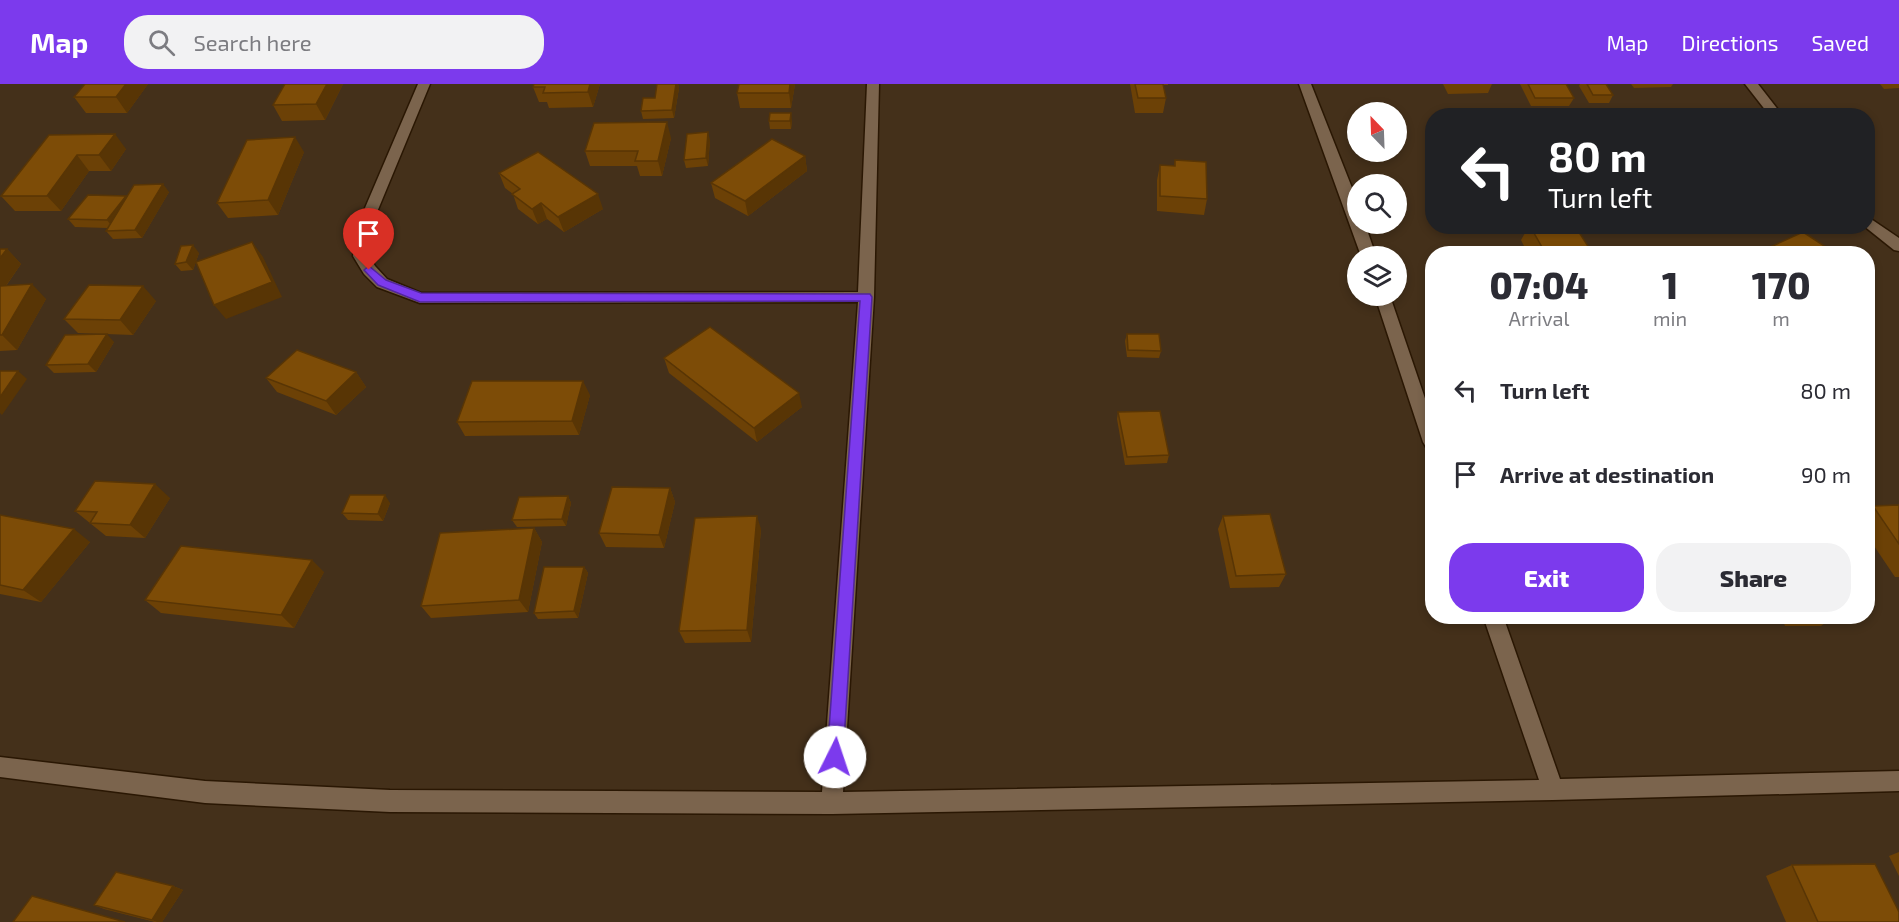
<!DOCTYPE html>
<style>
:root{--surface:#fff;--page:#f2f2f3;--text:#2b2b33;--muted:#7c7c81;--accent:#7c3aed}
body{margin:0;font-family:"Exo 2",sans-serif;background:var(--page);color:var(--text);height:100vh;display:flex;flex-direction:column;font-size:22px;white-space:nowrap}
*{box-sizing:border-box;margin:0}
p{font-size:20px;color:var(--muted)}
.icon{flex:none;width:33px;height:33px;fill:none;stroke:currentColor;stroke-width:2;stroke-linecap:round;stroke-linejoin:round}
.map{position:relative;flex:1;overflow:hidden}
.details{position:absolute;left:1425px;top:162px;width:450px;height:378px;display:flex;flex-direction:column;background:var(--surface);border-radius:24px;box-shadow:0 3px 9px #0003}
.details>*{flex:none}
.guide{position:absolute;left:1425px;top:24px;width:450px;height:126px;border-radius:24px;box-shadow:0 3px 9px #0003;background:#202124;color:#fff;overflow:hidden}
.needle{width:39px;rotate:337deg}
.controls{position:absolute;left:1347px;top:18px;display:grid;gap:12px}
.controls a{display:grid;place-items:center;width:60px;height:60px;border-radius:50%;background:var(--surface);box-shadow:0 3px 9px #0003;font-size:30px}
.pin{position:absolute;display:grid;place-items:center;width:51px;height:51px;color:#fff;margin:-62px -26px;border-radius:50% 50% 50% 0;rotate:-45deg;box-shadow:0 0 6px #0007}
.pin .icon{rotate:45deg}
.me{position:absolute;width:66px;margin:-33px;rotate:4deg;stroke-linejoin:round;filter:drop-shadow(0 0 4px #0008)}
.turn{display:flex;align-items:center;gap:21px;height:126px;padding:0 24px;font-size:27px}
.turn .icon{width:78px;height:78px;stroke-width:2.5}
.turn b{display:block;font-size:42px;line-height:51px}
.eta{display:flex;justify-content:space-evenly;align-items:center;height:102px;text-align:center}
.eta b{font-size:36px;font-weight:800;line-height:42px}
.primary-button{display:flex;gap:12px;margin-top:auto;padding:12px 24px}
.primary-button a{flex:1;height:69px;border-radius:24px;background:var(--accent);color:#fff;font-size:24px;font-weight:800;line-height:69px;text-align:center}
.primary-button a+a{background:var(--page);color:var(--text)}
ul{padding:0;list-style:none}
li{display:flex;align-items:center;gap:18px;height:84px;padding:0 24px}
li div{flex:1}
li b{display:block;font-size:22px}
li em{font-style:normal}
header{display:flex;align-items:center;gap:36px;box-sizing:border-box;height:84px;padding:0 30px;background:var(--accent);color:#fff}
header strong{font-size:28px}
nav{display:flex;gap:33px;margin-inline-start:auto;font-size:21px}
.search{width:420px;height:54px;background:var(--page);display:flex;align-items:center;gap:15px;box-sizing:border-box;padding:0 21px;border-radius:24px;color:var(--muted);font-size:22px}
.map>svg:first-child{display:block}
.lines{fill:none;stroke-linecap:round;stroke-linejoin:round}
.minor-casing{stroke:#2a1703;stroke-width:3}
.minor{fill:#7b644d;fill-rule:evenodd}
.wall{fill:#6c4106}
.shaded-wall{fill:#583505}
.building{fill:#7d4c07;stroke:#583505;stroke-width:1.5}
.route{fill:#7c3aed;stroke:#51269a;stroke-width:1.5}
</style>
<header>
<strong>Map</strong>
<div class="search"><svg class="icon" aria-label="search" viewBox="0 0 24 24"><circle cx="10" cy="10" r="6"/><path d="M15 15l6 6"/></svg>Search here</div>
<nav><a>Map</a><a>Directions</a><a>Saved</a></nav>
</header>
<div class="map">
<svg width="1899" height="838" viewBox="0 0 1899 838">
<rect width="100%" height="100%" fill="#44301a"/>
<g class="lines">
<g class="minor-casing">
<path id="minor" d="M 418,0 L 430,0 L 370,145 L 369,172 L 375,182 L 387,195 L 421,209 L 858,208 L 867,0 L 879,0 L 874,213 L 843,708 L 1539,696 L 1483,532 L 1503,532 L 1560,695 L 1899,687 L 1899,707 L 1553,716 L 832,730 L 390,728 L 205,719 L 0,693 L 0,673 L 205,697 L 390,706 L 822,708 L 858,218 L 420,219 L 377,203 L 364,190 L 353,172 L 356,145 Z
M 1299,0 L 1311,0 L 1358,119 L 1358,140 L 1365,140 L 1376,172 L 1361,172 Z
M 1745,0 L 1758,0 L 1783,32 L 1770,32 Z
M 1868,133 L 1899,154 L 1899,167 L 1894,166 L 1864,142 L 1868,142 Z
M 1375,212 L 1390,212 L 1432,335 L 1432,365 L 1426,363 L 1423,358 Z"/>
</g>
<use href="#minor" class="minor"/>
</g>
<path class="wall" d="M 85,0 L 148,0 L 127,29 L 86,29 L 74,13 Z
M 285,0 L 343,0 L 325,36 L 282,37 L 273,21 Z
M 534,0 L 600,0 L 593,23 L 549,24 L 547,18 L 539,18 L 533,3 Z
M 657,0 L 678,0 L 679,4 L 674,34 L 643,35 L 641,27 L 655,14 Z
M 739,0 L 795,0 L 791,24 L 740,24 L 737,9 Z
M 1130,0 L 1168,0 L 1168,1 L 1163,1 L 1166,14 L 1163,29 L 1135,29 Z
M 1443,0 L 1492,0 L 1488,9 L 1448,10 Z
M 1520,0 L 1566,0 L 1574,14 L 1569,22 L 1531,22 Z
M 1580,0 L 1606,0 L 1613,11 L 1609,19 L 1589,19 L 1579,2 Z
M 1631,0 L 1673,0 L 1671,3 L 1634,4 Z
M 1880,0 L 1899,0 L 1899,4 L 1884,5 Z
M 769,37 L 792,37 L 791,45 L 770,45 Z
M 49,51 L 126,65 L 111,87 L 89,87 L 61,127 L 15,127 L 1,112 Z
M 671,54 L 662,92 L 640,92 L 637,82 L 590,82 L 585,67 Z
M 710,56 L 708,82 L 686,84 L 684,76 Z
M 304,68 L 278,131 L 228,134 L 217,119 Z
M 805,72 L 807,87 L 748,132 L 715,114 L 711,99 Z
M 1175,76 L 1207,115 L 1204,131 L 1157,127 L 1157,96 L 1160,81 L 1174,82 Z
M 499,89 L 603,125 L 564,148 L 547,135 L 538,140 L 518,125 L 513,110 L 505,104 Z
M 169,108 L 142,154 L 113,155 L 106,147 L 108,144 L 75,143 L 68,135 L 127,114 Z
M 1529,142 L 1575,142 L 1593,170 L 1528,170 L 1521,156 Z
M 0,165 L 7,165 L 21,180 L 6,202 L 46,215 L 17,266 L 0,267 Z
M 1766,165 L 1830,170 L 1763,170 Z
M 199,169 L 193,186 L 181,187 L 175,180 Z
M 156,217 L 133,251 L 78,249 L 64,235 Z
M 1127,250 L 1161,267 L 1159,274 L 1127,273 L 1125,257 Z
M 114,258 L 96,288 L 54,289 L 46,281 Z
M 664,274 L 802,323 L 757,358 L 669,289 Z
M 356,288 L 366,303 L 336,331 L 277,308 L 266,294 Z
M 590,311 L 579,351 L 465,352 L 457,338 Z
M 1118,328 L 1169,371 L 1167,379 L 1125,381 L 1117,335 Z
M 670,404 L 675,418 L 664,464 L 606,463 L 599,449 Z
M 568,412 L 571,419 L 566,442 L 517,443 L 512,436 Z
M 170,414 L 145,454 L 106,452 L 75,427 Z
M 390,419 L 383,437 L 348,436 L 342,429 Z
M 1899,421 L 1899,493 L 1895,493 L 1868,453 L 1868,426 L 1873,422 Z
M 0,431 L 90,458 L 41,518 L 0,510 Z
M 1223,432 L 1286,490 L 1279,503 L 1230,504 L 1218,445 Z
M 534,444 L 542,458 L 528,528 L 431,534 L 421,522 Z
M 761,445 L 751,558 L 685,559 L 679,547 Z
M 584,483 L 588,489 L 578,534 L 538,535 L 534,529 Z
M 324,488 L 294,544 L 161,529 L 145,516 Z
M 1781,532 L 1835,532 L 1821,542 L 1785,542 Z
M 1899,768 L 1899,792 L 1889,772 Z
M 1792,781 L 1899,838 L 1786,838 L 1766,792 Z
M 173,802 L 183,806 L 162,838 L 155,838 L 104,825 L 94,821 Z"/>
<path class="shaded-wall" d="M 126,0 L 148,0 L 127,29 L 116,13 Z
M 327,0 L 343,0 L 325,36 L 316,20 Z
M 590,0 L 600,0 L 593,23 L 588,8 Z
M 676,0 L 678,0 L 679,4 L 674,34 L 672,26 Z
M 790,0 L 795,0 L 791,24 L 789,9 Z
M 791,29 L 792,37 L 791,45 L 790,37 Z
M 667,38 L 671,54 L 662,92 L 658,77 Z
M 708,48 L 710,56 L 708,82 L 706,74 Z
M 115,50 L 126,65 L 111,87 L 99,71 Z
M 295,53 L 304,68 L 278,131 L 268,116 Z
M 77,71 L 89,87 L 61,127 L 47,112 Z
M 805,72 L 807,87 L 748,132 L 745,117 Z
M 163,100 L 169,108 L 142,154 L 135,146 Z
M 598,110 L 603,125 L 564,148 L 558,133 Z
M 126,112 L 132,120 L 113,144 L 107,136 Z
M 541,119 L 547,135 L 538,140 L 532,125 Z
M 252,158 L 263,173 L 282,213 L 226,235 L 214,221 Z
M 193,161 L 199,169 L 193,186 L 186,178 Z
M 7,165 L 21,180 L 0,210 L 0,174 Z
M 32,200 L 46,215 L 17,266 L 2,251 Z
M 143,202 L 156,217 L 133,251 L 120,236 Z
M 107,250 L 114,258 L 96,288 L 88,280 Z
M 18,287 L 27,295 L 2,331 L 0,329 L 0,313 Z
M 356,288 L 366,303 L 336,331 L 326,317 Z
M 583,297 L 590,311 L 579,351 L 572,337 Z
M 799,309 L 802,323 L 757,358 L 754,344 Z
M 155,400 L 170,414 L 145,454 L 130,441 Z
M 670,404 L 675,418 L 664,464 L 659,451 Z
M 385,411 L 390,419 L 383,437 L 378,430 Z
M 568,412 L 571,419 L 566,442 L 562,435 Z
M 757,432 L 761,445 L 751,558 L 747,546 Z
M 534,444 L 542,458 L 528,528 L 519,516 Z
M 74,445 L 90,458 L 41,518 L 23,506 Z
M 312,476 L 324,488 L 294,544 L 281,531 Z
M 584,483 L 588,489 L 578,534 L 574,527 Z
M 173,802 L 183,806 L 162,838 L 157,838 L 152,836 Z"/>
<path class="building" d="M 85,0 L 126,0 L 116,13 L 74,13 Z
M 285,0 L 327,0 L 316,20 L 273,21 Z
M 534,0 L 590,0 L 588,8 L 543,9 L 545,3 L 533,3 Z
M 657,0 L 676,0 L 672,26 L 641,27 L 643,14 L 655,14 Z
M 739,0 L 790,0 L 789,9 L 737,9 Z
M 1135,0 L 1163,0 L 1166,14 L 1138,14 Z
M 1528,0 L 1566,0 L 1574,14 L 1535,14 Z
M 1587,0 L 1606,0 L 1613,11 L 1593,11 Z
M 1605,28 L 1630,29 L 1631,32 L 1607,32 Z
M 770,29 L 791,29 L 790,37 L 769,37 Z
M 667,38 L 658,77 L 635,77 L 638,67 L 585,67 L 594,39 Z
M 708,48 L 706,74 L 684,76 L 687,50 Z
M 115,50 L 99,71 L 77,71 L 47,112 L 1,112 L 49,51 Z
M 295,53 L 268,116 L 217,119 L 247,56 Z
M 772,55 L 805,72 L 745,117 L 711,99 Z
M 538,68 L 598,110 L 558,133 L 541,119 L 532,125 L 512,110 L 520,105 L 499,89 Z
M 1175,76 L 1206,78 L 1207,115 L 1160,112 L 1160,81 L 1175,82 Z
M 163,100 L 135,146 L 106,147 L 134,101 Z
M 88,111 L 126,112 L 107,136 L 68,135 Z
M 1530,142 L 1575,142 L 1593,170 L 1546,170 Z
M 1803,148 L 1832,167 L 1828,170 L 1773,170 L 1766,165 Z
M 252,158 L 272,198 L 214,221 L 196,178 Z
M 193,161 L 186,178 L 175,180 L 181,162 Z
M 0,165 L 7,165 L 0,174 Z
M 32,200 L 2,251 L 0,251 L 0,202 Z
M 89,201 L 143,202 L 120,236 L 64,235 Z
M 710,243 L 799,309 L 754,344 L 664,274 Z
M 107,250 L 88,280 L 46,281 L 65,251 Z
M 1127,250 L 1159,250 L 1161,267 L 1128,266 Z
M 297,266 L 356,288 L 326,317 L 266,294 Z
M 0,287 L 18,287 L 0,313 Z
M 472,297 L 583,297 L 572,337 L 457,338 Z
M 1160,327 L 1169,371 L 1127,373 L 1118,328 Z
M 95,397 L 155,400 L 130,441 L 90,439 L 97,428 L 75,427 Z
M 612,403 L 670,404 L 659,451 L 599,449 Z
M 350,411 L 385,411 L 378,430 L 342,429 Z
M 568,412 L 562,435 L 512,436 L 519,413 Z
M 1899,421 L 1899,460 L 1873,422 Z
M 1270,430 L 1286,490 L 1236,492 L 1223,432 Z
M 0,431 L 74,445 L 23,506 L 0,501 Z
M 757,432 L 747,546 L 679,547 L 695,434 Z
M 534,444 L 519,516 L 421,522 L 440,449 Z
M 181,462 L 312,476 L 281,531 L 145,516 Z
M 544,483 L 584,483 L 574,527 L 534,529 Z
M 1875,780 L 1899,828 L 1899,838 L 1818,838 L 1792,781 Z
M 116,788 L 173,802 L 152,836 L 94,821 Z
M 32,812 L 125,838 L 13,838 Z"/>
<path class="route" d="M 369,182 L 386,196 L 421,209 L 870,210 L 872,213 L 843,673 L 840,678 L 835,680 L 829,678 L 827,673 L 860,217 L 420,218 L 378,201 L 364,186 Z"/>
</svg>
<div class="controls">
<a><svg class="needle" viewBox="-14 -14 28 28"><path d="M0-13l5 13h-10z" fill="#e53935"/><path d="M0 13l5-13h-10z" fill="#7c7c81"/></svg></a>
<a><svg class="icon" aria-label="search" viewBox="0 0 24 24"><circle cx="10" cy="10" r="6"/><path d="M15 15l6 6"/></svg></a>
<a><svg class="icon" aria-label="layers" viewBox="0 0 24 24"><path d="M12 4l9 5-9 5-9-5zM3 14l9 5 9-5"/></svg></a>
</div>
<div class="pin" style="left:369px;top:186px;background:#d93025"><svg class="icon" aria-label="arrive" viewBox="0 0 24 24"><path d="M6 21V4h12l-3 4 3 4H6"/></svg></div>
<svg class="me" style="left:835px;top:673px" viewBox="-20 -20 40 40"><circle r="19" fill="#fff"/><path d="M0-13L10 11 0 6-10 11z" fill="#7c3aed"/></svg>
<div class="guide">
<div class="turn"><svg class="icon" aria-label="left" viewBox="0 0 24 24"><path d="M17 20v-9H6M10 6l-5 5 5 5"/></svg><div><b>80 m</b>Turn left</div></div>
</div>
<section class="details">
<div class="eta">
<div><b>07:04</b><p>Arrival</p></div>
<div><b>1</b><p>min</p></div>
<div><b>170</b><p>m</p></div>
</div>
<ul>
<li><svg class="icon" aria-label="left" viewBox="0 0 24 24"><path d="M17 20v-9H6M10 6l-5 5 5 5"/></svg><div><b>Turn left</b></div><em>80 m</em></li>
<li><svg class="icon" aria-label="arrive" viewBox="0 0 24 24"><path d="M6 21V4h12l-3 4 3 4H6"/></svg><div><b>Arrive at destination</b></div><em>90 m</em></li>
</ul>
<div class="primary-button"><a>Exit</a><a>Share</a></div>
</section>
</div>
